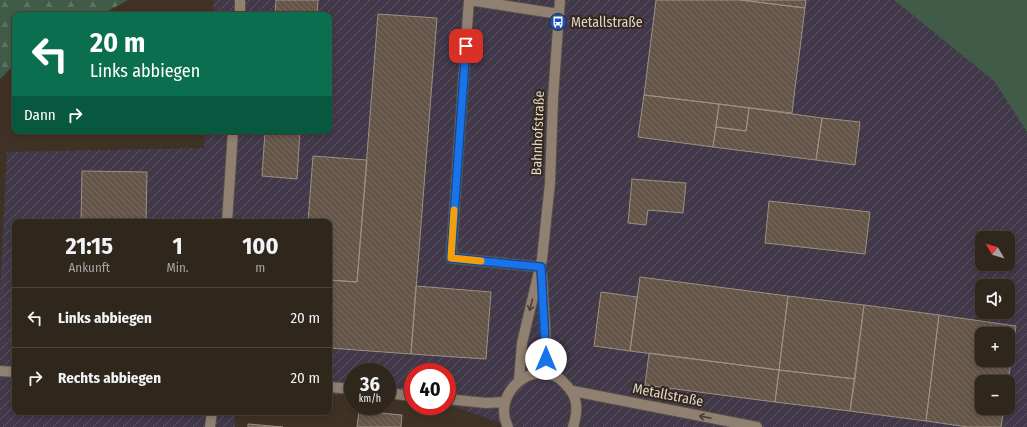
<!DOCTYPE html>
<html lang="de">
<meta charset="utf-8">
<style>
:root{--surface:#2f261c;--page:#372e25;--text:#f1f3f6;--muted:#a7a5a3;--line:#4a433b}
body{margin:0;font-family:"Fira Sans Condensed",sans-serif;background:var(--page);color:var(--text);height:100vh;display:flex;flex-direction:column;font-size:15px;white-space:nowrap}
*{box-sizing:border-box;margin:0}
p{font-size:13px;color:var(--muted)}
.icon{flex:none;width:22px;height:22px;fill:none;stroke:currentColor;stroke-width:2;stroke-linecap:round;stroke-linejoin:round}
.map{position:relative;flex:1;overflow:hidden}
.panel{position:absolute;left:12px;top:219px;width:320px;height:196px;display:flex;flex-direction:column;background:var(--surface);border-radius:8px;box-shadow:0 2px 6px #0003,0 0 0 1px var(--line)}
.panel>*{flex:none}
.top-card{position:absolute;left:12px;top:12px;width:320px;height:122px;border-radius:8px;box-shadow:0 2px 6px #0003,0 0 0 1px var(--line);background:#0b6e4f;color:#fff;overflow:hidden}
.needle{width:26px;rotate:308deg}
.controls{position:absolute;left:975px;top:231px;display:grid;gap:8px}
.controls a{display:grid;place-items:center;width:40px;height:40px;border-radius:8px;background:var(--surface);box-shadow:0 2px 6px #0003,0 0 0 1px var(--line);font-size:20px}
.speed{position:absolute;left:344px;top:363px;display:flex;gap:8px;font-size:20px;font-weight:700;text-align:center}
.speed>*{display:grid;place-content:center;width:52px;height:52px;border-radius:50%;background:var(--surface);box-shadow:0 2px 6px #0003,0 0 0 1px var(--line);line-height:1}
.speed small{font-size:10px;font-weight:400}
.speed .limit{border:6px solid #d22;background:#fff;color:#111}
.pin{position:absolute;display:grid;place-items:center;width:34px;height:34px;color:#fff;margin:-17px;border-radius:8px;box-shadow:0 2px 6px #0006}
.me{position:absolute;width:44px;margin:-22px;rotate:0deg;stroke-linejoin:round;filter:drop-shadow(0 0 3px #0008)}
.turn{display:flex;align-items:center;gap:14px;height:84px;padding:0 12px;font-size:18px}
.turn .icon{width:52px;height:52px;stroke-width:2.5}
.turn b{display:block;font-size:28px;line-height:34px}
.then{display:flex;align-items:center;height:38px;padding:0 12px;background:#0003;gap:8px;font-size:15px}
.eta{display:flex;justify-content:space-evenly;align-items:center;height:68px;text-align:center}
.eta b{font-size:24px;font-weight:700;line-height:28px}
ul{padding:0;list-style:none}
li{display:flex;align-items:center;gap:12px;height:60px;padding:0 12px;border-top:1px solid var(--line)}
li div{flex:1}
li b{display:block;font-size:15px}
li em{font-style:normal}
.map>svg:first-child{display:block}
.industrial{fill:url(#industrial-furrows);fill-rule:evenodd}
.grass{fill:#405c49}
.forest{fill:url(#forest-firs)}
.building{fill:url(#building-back-hatch);stroke:#9f8f81;fill-rule:evenodd}
.lines{fill:none;stroke-linecap:round;stroke-linejoin:round}
.minor-casing{stroke:#5a4e44;stroke-width:12}
.minor{stroke:#908072;stroke-width:10}
.oneway{stroke:#4c3e32}
.route-casing{stroke:#114b97;stroke-width:10}
.route{stroke:#1a73e8;stroke-width:7}
.slow{stroke:#f59e0b;stroke-width:7}
.labels{text-anchor:middle;dominant-baseline:central;stroke-width:4;stroke-linejoin:round;paint-order:stroke}
.poi-label{font-size:14px;fill:#dfd7cf;stroke:#35281c;text-anchor:start}
.street-label{font-size:14px;fill:#dfd7cf;stroke:#35281c}
</style>
<div class="map">
<svg width="1027" height="427" viewBox="0 0 1027 427">
<defs>
<pattern id="industrial-furrows" width="10" height="10" patternUnits="userSpaceOnUse"><rect width="10" height="10" fill="#413849"/><path d="M-1 1l2-2M0 10L10 0M9 11l2-2" fill="none" stroke="#5c5462"/></pattern>
<pattern id="forest-firs" width="22" height="20" patternUnits="userSpaceOnUse"><rect width="22" height="20" fill="#405c49"/><path d="M5 1l3.5 6h-7zM16 11l3.5 6h-7z" fill="#5b7362"/></pattern>
<pattern id="building-back-hatch" width="6" height="6" patternUnits="userSpaceOnUse"><rect width="6" height="6" fill="#645548"/><path d="M-1 5l2 2M0 0l6 6M5-1l2 2" fill="none" stroke="#7a6d61"/></pattern>
</defs>
<rect width="100%" height="100%" fill="#3f3225"/>
<path class="industrial" d="M 214,0 L 894,0 L 994,81 L 1027,132 L 1027,427 L 512,427 L 447,404 L 447,372 L 413,372 L 413,401 L 387,399 L 387,372 L 353,372 L 353,396 L 329,394 L 329,222 L 15,222 L 15,412 L 235,412 L 235,427 L 0,427 L 0,295 L 7,152 L 204,148 L 205,131 L 329,131 L 329,15 L 213,15 ZM 982,238 L 1008,238 L 1008,264 L 982,264 ZM 982,286 L 1008,286 L 1008,312 L 982,312 ZM 982,334 L 1008,334 L 1008,360 L 982,360 ZM 982,382 L 1008,382 L 1008,408 L 982,408 Z"/>
<path class="grass" d="M 894,0 L 1027,0 L 1027,132 L 994,81 Z"/>
<path class="forest" d="M 0,0 L 128,0 L 101,15 L 15,15 L 15,64 L 0,79 Z"/>
<path class="building" d="M 276,0 L 318,0 L 317,15 L 275,15 Z
M 656,0 L 741,0 L 805,8 L 792,113 L 644,95 Z
M 741,0 L 806,0 L 805,8 Z
M 378,14 L 437,18 L 411,354 L 329,348 L 329,280 L 357,282 Z
M 644,95 L 719,104 L 713,147 L 638,137 Z
M 719,104 L 749,108 L 746,131 L 716,127 Z
M 749,108 L 822,118 L 816,160 L 713,147 L 716,127 L 746,131 Z
M 822,118 L 860,122 L 855,165 L 816,160 Z
M 265,131 L 300,131 L 297,179 L 262,176 Z
M 313,156 L 367,160 L 357,282 L 329,280 L 329,222 L 308,222 Z
M 82,171 L 147,172 L 146,222 L 81,222 Z
M 632,179 L 686,183 L 683,213 L 648,210 L 646,225 L 628,223 Z
M 769,201 L 870,212 L 865,254 L 765,243 Z
M 640,277 L 788,296 L 779,370 L 630,351 Z
M 416,286 L 491,292 L 486,359 L 411,354 Z
M 601,292 L 637,297 L 630,351 L 594,346 Z
M 788,296 L 864,305 L 855,379 L 779,370 Z
M 864,305 L 939,315 L 926,421 L 850,411 Z
M 939,315 L 1016,326 L 1008,382 L 982,382 L 982,408 L 1004,408 L 1001,427 L 968,427 L 926,421 ZM 982,334 L 1008,334 L 1008,360 L 982,360 Z
M 649,353 L 779,370 L 775,402 L 645,385 Z
M 779,370 L 855,379 L 850,411 L 775,402 Z
M 359,411 L 402,415 L 401,427 L 357,427 Z
M 248,424 L 283,427 L 248,427 Z"/>
<g class="lines">
<g class="minor-casing">
<path id="minor" d="M 469,0 L 451,258 L 541,267
M 469,0 L 559,14
M 240,15 L 240,0
M 227,222 L 233,131
M 542,276 L 546,344 L 545,373
M 0,371 L 15,372
M 519,380 L 522,343 L 542,259 L 550,183 L 553,98 L 560,0
M 329,387 L 353,389
M 573,391 L 757,427
M 387,393 L 413,396
M 447,399 L 486,403 L 504,402
M 210,427 L 212,412
M 508,427 C 492,397 527,361 557,377 C 561,379 564,383 566,385 C 579,397 578,412 573,427"/>
</g>
<use href="#minor" class="minor"/>
</g>
<defs><path id="oneway-shaft" d="M-6 0H5M1.5-3L5.5 0L1.5 3" fill="none" stroke-width="1.6" stroke-linecap="round" stroke-linejoin="round"/></defs>
<g class="oneway">
<use href="#oneway-shaft" transform="translate(531 305) rotate(105)"/>
<use href="#oneway-shaft" transform="translate(705 417) rotate(-169)"/>
</g>
<g class="lines">
<g class="route-casing">
<path id="route" d="M 466,46 L 451,258 L 541,267 L 546,359"/>
</g>
<use href="#route" class="route"/>
<path class="slow" d="M 454,210 L 451,258 L 481,261"/>
</g>
<defs>
<g id="bus-disc" transform="scale(0.9)"><circle r="9.5" fill="#1a4fb4" stroke="#35281c"/><path d="M-5-6H5V4H4V6H2V4H-2V6H-4V4H-5ZM-3.5-4V0h7V-4ZM-3.5 1.2v1.5H-2V1.2ZM2 1.2v1.5H3.5V1.2Z" fill="#fff"/></g>
</defs>
<g fill-rule="evenodd">
<use href="#bus-disc" x="558" y="22"/>
</g>
<g class="labels">
<g class="poi-label">
<text x="571" y="22">Metallstraße</text>
</g>
<g class="street-label">
<text transform="translate(538 133) rotate(-88)">Bahnhofstraße</text>
<text transform="translate(668 395) rotate(11)">Metallstraße</text>
</g>
</g>
</svg>
<div class="controls">
<a><svg class="needle" viewBox="-14 -14 28 28"><path d="M0-13l5 13h-10z" fill="#e53935"/><path d="M0 13l5-13h-10z" fill="#a7a5a3"/></svg></a>
<a><svg class="icon" aria-label="sound" viewBox="0 0 24 24"><path d="M4 9h4l5-4v14l-5-4H4zM17 9q2 3 0 6"/></svg></a>
<a>+</a>
<a>−</a>
</div>
<div class="speed"><div>36<small>km/h</small></div><div class="limit">40</div></div>
<div class="pin" style="left:466px;top:46px;background:#d93025"><svg class="icon" aria-label="arrive" viewBox="0 0 24 24"><path d="M6 21V4h12l-3 4 3 4H6"/></svg></div>
<svg class="me" style="left:546px;top:359px" viewBox="-20 -20 40 40"><circle r="19" fill="#fff"/><path d="M0-13L10 11 0 6-10 11z" fill="#1a73e8"/></svg>
<div class="top-card">
<div class="turn"><svg class="icon" aria-label="left" viewBox="0 0 24 24"><path d="M17 20v-9H6M10 6l-5 5 5 5"/></svg><div><b>20 m</b>Links abbiegen</div></div>
<div class="then">Dann<svg class="icon" aria-label="right" viewBox="0 0 24 24"><path d="M7 20v-9h11M14 6l5 5-5 5"/></svg></div>
</div>
<section class="panel">
<div class="eta">
<div><b>21:15</b><p>Ankunft</p></div>
<div><b>1</b><p>Min.</p></div>
<div><b>100</b><p>m</p></div>
</div>
<ul>
<li><svg class="icon" aria-label="left" viewBox="0 0 24 24"><path d="M17 20v-9H6M10 6l-5 5 5 5"/></svg><div><b>Links abbiegen</b></div><em>20 m</em></li>
<li><svg class="icon" aria-label="right" viewBox="0 0 24 24"><path d="M7 20v-9h11M14 6l5 5-5 5"/></svg><div><b>Rechts abbiegen</b></div><em>20 m</em></li>
</ul>
</section>
</div>
